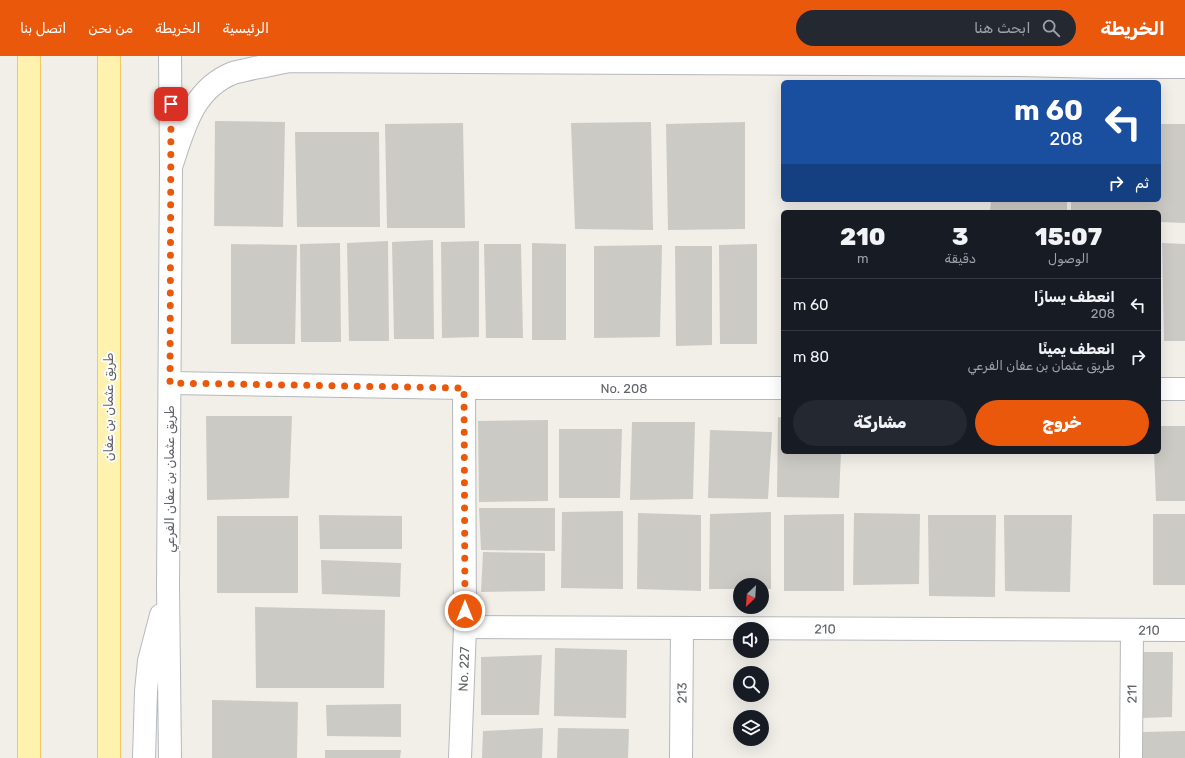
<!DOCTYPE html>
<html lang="ar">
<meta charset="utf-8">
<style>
:root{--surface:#171b24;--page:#242831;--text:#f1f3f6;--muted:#9ea1a6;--line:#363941;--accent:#ea580c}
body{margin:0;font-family:Rubik,"Noto Sans Arabic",sans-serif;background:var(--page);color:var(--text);direction:rtl;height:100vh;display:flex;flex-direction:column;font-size:15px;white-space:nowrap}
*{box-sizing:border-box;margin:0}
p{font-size:13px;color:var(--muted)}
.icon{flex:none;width:22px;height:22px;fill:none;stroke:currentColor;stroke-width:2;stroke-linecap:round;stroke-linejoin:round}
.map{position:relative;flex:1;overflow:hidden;direction:ltr}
.sheet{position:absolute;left:781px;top:154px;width:380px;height:244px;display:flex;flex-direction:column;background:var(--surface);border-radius:6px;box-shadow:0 4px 16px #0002;direction:rtl}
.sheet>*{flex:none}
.guide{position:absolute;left:781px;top:24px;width:380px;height:122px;border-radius:6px;box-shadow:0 4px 16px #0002;direction:rtl;background:#1a4fa0;color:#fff;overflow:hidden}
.needle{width:26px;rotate:205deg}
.controls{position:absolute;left:733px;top:522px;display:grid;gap:8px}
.controls a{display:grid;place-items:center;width:36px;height:36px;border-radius:50%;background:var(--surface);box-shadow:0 4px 16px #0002;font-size:20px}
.pin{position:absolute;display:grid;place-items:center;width:34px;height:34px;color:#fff;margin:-17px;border-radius:8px;box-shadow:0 2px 6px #0006}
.me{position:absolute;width:44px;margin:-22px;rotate:0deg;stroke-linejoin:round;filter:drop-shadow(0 0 3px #0008)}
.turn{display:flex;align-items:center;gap:14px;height:84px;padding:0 12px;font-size:18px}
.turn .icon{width:52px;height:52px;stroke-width:2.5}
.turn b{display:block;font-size:28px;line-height:34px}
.then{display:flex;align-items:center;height:38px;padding:0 12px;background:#0003;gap:8px;font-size:15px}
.eta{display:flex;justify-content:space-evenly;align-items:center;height:68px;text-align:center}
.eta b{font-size:24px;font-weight:800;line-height:28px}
.action{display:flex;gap:8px;margin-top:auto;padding:8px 12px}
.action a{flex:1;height:46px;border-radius:24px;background:var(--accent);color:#fff;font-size:16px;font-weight:800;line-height:46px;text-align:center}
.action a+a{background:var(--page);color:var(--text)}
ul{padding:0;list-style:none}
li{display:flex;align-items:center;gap:12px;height:52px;padding:0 12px;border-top:1px solid var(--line)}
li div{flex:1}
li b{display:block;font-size:15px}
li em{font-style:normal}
header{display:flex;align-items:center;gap:24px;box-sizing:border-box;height:56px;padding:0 20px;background:var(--accent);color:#fff}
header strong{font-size:19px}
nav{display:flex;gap:22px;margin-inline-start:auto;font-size:14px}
.search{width:280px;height:36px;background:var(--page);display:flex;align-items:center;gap:10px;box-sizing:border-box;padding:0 14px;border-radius:22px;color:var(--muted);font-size:15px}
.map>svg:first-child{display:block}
.building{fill:#cccac5}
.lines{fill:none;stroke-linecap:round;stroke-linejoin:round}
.minor-casing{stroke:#b5b8bc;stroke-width:24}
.tertiary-casing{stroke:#b5b8bc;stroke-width:24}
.secondary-casing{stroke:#b6babf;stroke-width:24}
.primary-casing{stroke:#f2c960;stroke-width:24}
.minor{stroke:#fff;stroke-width:22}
.tertiary{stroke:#fff;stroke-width:22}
.secondary{stroke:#fff;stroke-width:22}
.primary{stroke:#fff2af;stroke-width:22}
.route{stroke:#ea580c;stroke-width:7;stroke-dasharray:0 12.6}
.labels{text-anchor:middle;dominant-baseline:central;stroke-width:4;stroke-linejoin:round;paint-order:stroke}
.street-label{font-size:13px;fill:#5f6368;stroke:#fff}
</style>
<header>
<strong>الخريطة</strong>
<div class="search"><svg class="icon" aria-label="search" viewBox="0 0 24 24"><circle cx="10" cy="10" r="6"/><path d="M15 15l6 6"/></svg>ابحث هنا</div>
<nav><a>الرئيسية</a><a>الخريطة</a><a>من نحن</a><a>اتصل بنا</a></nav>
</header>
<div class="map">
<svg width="1185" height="702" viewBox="0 0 1185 702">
<rect width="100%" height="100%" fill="#f1efe8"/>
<path class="building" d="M 215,65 L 285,66 L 283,171 L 214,170 Z
M 651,66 L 653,174 L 575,173 L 571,67 Z
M 745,66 L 745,173 L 668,174 L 666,68 Z
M 463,67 L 465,172 L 387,172 L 385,68 Z
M 1159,68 L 1185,68 L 1185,167 L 1159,166 L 1159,156 L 1071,156 L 1071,144 L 1159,144 Z
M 295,76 L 379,76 L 380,171 L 297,171 Z
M 991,144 L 1067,144 L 1067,156 L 990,156 Z
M 433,184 L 434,283 L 394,283 L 392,186 Z
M 388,185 L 389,285 L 349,285 L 347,187 Z
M 479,185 L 479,281 L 442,282 L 441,186 Z
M 340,187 L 341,286 L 301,286 L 300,188 Z
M 532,187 L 566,188 L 566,284 L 532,284 Z
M 1162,187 L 1185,188 L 1185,285 L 1164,285 Z
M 231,188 L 297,189 L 295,288 L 231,288 Z
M 484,188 L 521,188 L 523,282 L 486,282 Z
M 757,188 L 757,288 L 720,288 L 719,189 Z
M 662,189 L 660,281 L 594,282 L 594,190 Z
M 675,190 L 712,190 L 712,289 L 676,290 Z
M 206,360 L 292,360 L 289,442 L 207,444 Z
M 778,361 L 783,362 L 783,396 L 841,396 L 839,442 L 777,441 Z
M 548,364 L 548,445 L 479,446 L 478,365 Z
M 632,366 L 695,366 L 693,443 L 630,444 Z
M 1159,370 L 1185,370 L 1185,445 L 1156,445 L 1154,396 L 1159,396 Z
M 559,373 L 622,373 L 620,442 L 559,442 Z
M 710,374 L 772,376 L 768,443 L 708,442 Z
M 479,452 L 555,452 L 555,495 L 481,494 Z
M 623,455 L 623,533 L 561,532 L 562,456 Z
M 771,456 L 771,533 L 762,533 L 762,529 L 740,529 L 740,533 L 709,533 L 710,458 Z
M 638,457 L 701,459 L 701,535 L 637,533 Z
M 854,457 L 920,458 L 919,528 L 853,529 Z
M 844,458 L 844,535 L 784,535 L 784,459 Z
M 1153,458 L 1185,458 L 1185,529 L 1153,529 Z
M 319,459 L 402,460 L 402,493 L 320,493 Z
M 928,459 L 996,459 L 995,541 L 929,540 Z
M 1004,459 L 1072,459 L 1070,536 L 1005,535 Z
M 217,460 L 298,460 L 298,537 L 217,537 Z
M 483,496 L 545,497 L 545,535 L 481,536 Z
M 321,504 L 401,507 L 400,541 L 322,538 Z
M 255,551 L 385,554 L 384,632 L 256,632 Z
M 555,592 L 627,594 L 626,662 L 554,660 Z
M 1141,596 L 1173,596 L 1172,661 L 1141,662 Z
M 542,599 L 539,659 L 481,659 L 481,601 Z
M 212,644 L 298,646 L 297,702 L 212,702 Z
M 401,648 L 401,681 L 327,680 L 326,649 Z
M 543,672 L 542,702 L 482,702 L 483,675 Z
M 558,672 L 629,673 L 628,702 L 557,702 Z
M 1185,675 L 1185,702 L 1143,702 L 1142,676 Z
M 325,694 L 401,694 L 400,702 L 325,702 Z"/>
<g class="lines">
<g class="minor-casing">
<g id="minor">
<path id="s1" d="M 170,327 L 464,332 L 783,332"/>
<path d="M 1159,333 L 1185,333"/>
<path id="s2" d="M 465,571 L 1185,574"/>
<path id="s3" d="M 460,702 L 465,571 L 464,332"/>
<path id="s4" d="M 681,702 L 682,573"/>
<path id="s5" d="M 1131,702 L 1132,574"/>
</g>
</g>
<g class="tertiary-casing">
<path id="tertiary" d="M 172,108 C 184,72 193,33 233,17 C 240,15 247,14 254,12 C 266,10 279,7 291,5 L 1019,9 L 1103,11 L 1185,11"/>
</g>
<g class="secondary-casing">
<path id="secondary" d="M 144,702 L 146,635 L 149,605 L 161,559
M 170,702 L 168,530 L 171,111 L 170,0"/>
</g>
<g class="primary-casing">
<path id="primary" d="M 29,702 L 29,0
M 109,702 L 109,0"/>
</g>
<use href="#minor" class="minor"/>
<use href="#tertiary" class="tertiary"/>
<use href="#secondary" class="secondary"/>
<use href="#primary" class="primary"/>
</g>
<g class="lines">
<path class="route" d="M 171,48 L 170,327 L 464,332 L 465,555"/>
</g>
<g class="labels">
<g class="street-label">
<text stroke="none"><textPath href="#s1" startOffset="454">No. 208</textPath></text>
<text transform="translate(108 351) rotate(-90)">طريق عثمان بن عفان</text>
<text transform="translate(169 423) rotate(-90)">طريق عثمان بن عفان الفرعي</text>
<text stroke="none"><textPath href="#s2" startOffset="360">210</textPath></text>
<text stroke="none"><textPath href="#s2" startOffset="684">210</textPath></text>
<text stroke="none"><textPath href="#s3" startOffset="89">No. 227</textPath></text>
<text stroke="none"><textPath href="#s4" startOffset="65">213</textPath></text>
<text stroke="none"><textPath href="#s5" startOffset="64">211</textPath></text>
</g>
</g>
</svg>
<div class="controls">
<a><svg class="needle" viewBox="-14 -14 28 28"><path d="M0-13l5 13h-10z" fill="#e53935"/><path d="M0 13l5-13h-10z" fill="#9ea1a6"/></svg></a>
<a><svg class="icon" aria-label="sound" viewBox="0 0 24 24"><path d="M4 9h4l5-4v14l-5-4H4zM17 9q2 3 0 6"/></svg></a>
<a><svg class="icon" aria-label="search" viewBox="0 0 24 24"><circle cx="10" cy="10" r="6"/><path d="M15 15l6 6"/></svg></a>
<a><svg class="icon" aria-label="layers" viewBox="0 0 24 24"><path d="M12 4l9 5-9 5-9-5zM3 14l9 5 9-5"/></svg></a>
</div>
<div class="pin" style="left:171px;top:48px;background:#d93025"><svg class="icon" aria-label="arrive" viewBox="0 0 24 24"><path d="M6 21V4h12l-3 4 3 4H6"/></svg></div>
<svg class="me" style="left:465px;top:555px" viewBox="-20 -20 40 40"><circle r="17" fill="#ea580c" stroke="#fff" stroke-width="3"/><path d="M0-11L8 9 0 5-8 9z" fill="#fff"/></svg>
<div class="guide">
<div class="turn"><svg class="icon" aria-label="left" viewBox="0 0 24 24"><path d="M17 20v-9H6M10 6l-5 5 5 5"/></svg><div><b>60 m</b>208</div></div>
<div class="then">ثم<svg class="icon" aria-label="right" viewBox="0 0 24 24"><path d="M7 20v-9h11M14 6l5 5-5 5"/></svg></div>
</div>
<section class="sheet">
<div class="eta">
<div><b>15:07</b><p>الوصول</p></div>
<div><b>3</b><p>دقيقة</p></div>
<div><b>210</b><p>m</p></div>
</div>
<ul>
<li><svg class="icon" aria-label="left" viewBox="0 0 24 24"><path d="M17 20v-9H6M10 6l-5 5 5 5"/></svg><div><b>انعطف يسارًا</b><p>208</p></div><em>60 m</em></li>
<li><svg class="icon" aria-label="right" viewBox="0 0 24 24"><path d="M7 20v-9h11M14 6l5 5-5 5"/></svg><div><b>انعطف يمينًا</b><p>طريق عثمان بن عفان الفرعي</p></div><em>80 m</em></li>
</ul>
<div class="action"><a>خروج</a><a>مشاركة</a></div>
</section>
</div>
